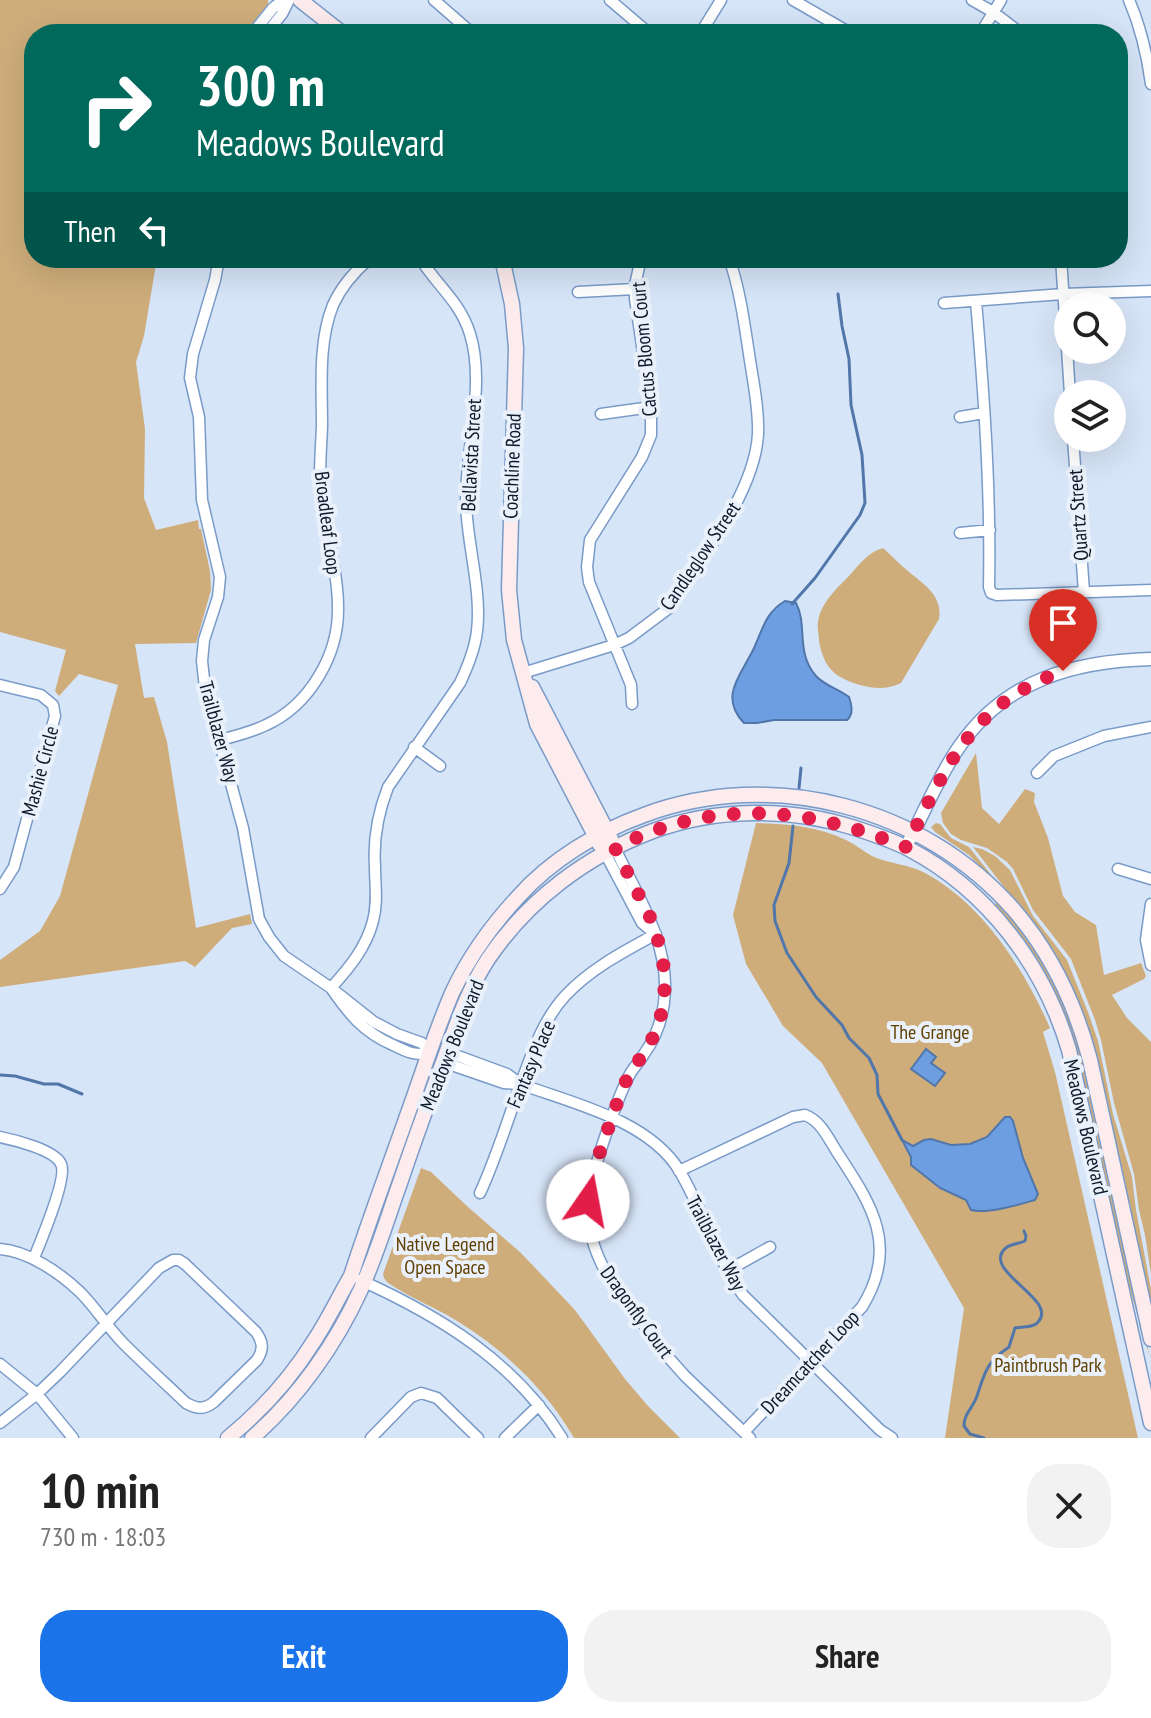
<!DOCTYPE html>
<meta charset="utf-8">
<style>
:root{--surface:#fff;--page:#f2f2f2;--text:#222;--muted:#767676;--accent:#1a73e8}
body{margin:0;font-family:"PT Sans Narrow",sans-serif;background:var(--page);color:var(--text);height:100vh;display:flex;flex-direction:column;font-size:30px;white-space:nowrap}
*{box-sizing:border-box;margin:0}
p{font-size:26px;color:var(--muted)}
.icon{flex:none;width:44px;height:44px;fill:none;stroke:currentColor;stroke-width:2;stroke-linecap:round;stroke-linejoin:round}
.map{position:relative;height:1438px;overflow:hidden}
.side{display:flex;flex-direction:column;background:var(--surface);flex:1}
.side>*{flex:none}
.banner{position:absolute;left:24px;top:24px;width:1104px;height:244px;border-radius:32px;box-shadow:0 8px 32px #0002;background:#00695c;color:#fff;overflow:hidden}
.fabs{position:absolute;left:1054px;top:292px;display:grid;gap:16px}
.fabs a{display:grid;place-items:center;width:72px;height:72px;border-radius:50%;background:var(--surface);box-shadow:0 8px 32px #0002;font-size:40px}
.pin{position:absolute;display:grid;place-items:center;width:68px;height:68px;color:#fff;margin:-82px -34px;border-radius:50% 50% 50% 0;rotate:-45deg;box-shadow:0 0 8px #0007}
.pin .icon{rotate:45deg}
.me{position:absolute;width:88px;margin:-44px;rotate:12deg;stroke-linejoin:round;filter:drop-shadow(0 0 6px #0008)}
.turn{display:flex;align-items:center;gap:28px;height:168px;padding:0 40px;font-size:36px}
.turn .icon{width:104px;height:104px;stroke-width:2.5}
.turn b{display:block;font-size:56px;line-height:68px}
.then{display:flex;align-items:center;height:76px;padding:0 40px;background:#0003;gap:16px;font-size:30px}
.round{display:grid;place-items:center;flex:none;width:84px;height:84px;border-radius:32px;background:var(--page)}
.headline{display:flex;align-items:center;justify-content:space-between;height:136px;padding:0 40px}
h1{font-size:48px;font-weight:800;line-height:60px}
.cta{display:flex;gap:16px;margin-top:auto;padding:16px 40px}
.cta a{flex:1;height:92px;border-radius:32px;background:var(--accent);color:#fff;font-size:32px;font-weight:800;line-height:92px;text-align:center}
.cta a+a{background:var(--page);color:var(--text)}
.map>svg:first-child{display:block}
.green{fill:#cfad7b}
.water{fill:#6d9ee1;stroke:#5076aa;stroke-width:2}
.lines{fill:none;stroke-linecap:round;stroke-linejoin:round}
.stream{stroke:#5076aa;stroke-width:3}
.minor-casing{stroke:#7a9bc8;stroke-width:13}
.tertiary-casing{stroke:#7a9bc8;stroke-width:15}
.secondary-casing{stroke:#7a9bc8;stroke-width:17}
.minor{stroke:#fff;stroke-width:10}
.tertiary{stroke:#fff;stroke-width:12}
.secondary{stroke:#fdeced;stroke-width:14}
.route{stroke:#e11d48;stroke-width:14;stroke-dasharray:0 25.2}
.labels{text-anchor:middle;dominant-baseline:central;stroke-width:8;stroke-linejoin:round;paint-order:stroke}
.street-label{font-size:20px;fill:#0e1a2b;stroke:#eaf1fb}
.park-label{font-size:20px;fill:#603f00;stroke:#eaf1fb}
</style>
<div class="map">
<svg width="1151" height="1438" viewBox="0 0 1151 1438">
<rect width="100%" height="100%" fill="#d7e5f8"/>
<path class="green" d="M 0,0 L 268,0 L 268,4 L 244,34 L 34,34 L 34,258 L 157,258 L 144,336 L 136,362 L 145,429 L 144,498 L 156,530 L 198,520 L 199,529 L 201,529 L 210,571 L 211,590 L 196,643 L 135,644 L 144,698 L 154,697 L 167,742 L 196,928 L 250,914 L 252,924 L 232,928 L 195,967 L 185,961 L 0,987 L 0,960 L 40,931 L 60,896 L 118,685 L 79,674 L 59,696 L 55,691 L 66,650 L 0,632 Z
M 883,548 C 891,555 899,564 908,571 C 923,584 943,595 939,619 L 901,683 C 889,689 877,689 864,686 C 837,679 824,670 819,641 C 819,635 817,628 818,622 C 820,604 837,588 849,576 C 859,565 868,552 883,548 Z
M 976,753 L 982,808 L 999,824 L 1025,789 L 1035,793 L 1034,802 L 1048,838 L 1063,896 L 1075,912 L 1096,925 L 1104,975 L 1141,963 L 1146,976 L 1144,979 L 1112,995 L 1127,1018 L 1151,1042 L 1151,1274 L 1145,1235 L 1139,1210 L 1134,1174 L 1114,1103 L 1101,1040 L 1095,1020 L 1071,959 L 1033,910 L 1013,869 L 1007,862 L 987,848 L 961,840 L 951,834 L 943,823 L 941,813 Z
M 756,823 C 788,824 817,826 846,840 C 855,844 863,851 872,856 C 889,864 909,864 925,873 C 983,904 1024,969 1050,1028 L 1043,1032 L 1055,1072 L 1138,1438 L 945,1438 L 964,1308 L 822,1063 L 783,1026 L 746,964 L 733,915 Z
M 936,823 L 940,824 L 951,838 L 969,847 L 1004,891 L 969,855 L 935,832 L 931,827 Z
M 973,847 L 982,849 L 995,856 L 1010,870 L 1033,916 L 1067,960 L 1088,1012 L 1098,1041 L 1113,1114 L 1132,1177 L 1136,1210 L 1151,1289 L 1151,1309 L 1134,1230 L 1135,1229 L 1132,1222 L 1088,1030 L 1068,980 L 1006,893 L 1007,891 Z
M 998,901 L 1048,966 L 1079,1038 L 1150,1358 L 1122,1262 L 1078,1062 L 993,906 Z
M 421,1168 L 431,1172 L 468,1207 L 521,1253 L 575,1310 L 625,1379 L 648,1406 L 680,1438 L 574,1438 C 544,1386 499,1345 447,1315 C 427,1304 405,1295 387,1282 L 384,1278 L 383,1274 Z"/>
<path class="water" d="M 785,601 L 796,603 C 808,625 795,652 816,676 C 825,686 839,689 849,697 C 852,705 854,714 847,720 L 774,720 L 757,723 L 744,723 C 718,696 742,674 754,648 C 763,629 765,613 785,601 Z
M 926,1049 L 936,1057 L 931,1063 L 945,1073 L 935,1086 L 911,1069 Z
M 1005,1117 L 1010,1117 L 1013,1121 L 1023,1158 L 1038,1194 L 1035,1200 C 1017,1205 988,1214 971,1210 L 966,1200 L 940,1188 L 911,1165 L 911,1157 L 902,1140 L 913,1146 L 924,1140 L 931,1139 L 951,1145 L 970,1144 L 987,1137 Z"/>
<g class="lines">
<path class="stream" d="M 792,604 L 815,578 L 860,515 L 865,503 L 862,455 L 851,405 L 849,359 L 842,326 L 838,294
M 799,788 L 801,768
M 793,826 L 789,863 L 774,905 L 775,921 L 787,953 L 816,997 L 842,1025 L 849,1038 L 869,1058 L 877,1075 L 878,1094 L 902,1140
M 0,1075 L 15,1076 L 44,1084 L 58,1084 L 82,1094
M 984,1438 L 970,1434 L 964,1426 C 964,1413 973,1408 977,1396 C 985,1371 987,1362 1009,1347 L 1015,1328 C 1022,1326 1034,1328 1038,1322 C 1060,1299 977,1270 1007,1247 C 1013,1243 1019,1244 1025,1241 L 1026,1236 L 1024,1231"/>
<g class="minor-casing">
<path id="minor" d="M 434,0 L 473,34
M 610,0 L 650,34
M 793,0 L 852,34
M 972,0 L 993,12 L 1022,34
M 1129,0 C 1141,28 1147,54 1151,84
M 252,34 L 273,8 L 283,0
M 266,34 L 282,14 L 289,0
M 700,34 L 721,0
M 980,34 L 1001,0
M 219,258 L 215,280 L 193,354 L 190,378 L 199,417 L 202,500 L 220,577 L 218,597 L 204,640 L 202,661 L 205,688 L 243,828 L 259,919 L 269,937 L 284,956 L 331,988 L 374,1022 L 397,1034 L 422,1043 L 430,1053 C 415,1056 407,1052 393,1045 C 363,1032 349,1014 331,988
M 1061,258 L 1070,394
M 578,292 L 635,289
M 976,301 C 984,396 991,491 989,587 L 991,593 L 997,595 L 1151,590
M 944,303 L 1063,294 L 1151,291
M 601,414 L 651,407
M 960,417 L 984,413
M 1073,438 L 1084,592
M 960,533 L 990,530
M 523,673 L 614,645 L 629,638 L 669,608 C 700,561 755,492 758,434 C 759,408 753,381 749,354 C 744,321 740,290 729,258
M 0,685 L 41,695 L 53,705 L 55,716 L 14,867 L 0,889
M 632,704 L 631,685 L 589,582 L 587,567 L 590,540 L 642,457 L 651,435 L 651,407 L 635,298 L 635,285 L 641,258
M 220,740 C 236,736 252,732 266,725 C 310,705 339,654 338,607 C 338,573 327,538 322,505 C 318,479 321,452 322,426 C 322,387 318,342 333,305 C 341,287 355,271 370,258
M 414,747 L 440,766
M 1037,773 L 1054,756 L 1104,736 L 1151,727
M 615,848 C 636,894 667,938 665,991 C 664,1014 658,1035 644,1054 C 640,1061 634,1067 630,1074 C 620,1092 614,1112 607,1131 C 588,1188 576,1222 609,1278 L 669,1358 L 685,1376 L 750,1438
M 605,853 L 642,923 L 654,933
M 1118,869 L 1151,879
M 1151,904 L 1146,940 L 1151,965
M 331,988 C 349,968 366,948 373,921 C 378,902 375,885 375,866 C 373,838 378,813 388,787 L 460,683 C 468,666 475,649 477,631 C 482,591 467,544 466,503 C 465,449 486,385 470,334 C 460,301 436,285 420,258
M 447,1052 L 507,1074 L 520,1084 C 572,1103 648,1120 679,1170 C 703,1210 715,1256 743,1295 L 880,1430 L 892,1438
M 443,1062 L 504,1083 L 518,1084
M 0,1137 C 15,1140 55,1150 61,1164 C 68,1177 40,1243 34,1258
M 679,1171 L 793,1117 L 805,1115 C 821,1121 828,1138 837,1152 C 871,1204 900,1246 862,1307 L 744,1432
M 480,1193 C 498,1154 510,1112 525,1072 C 535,1045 545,1018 565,996 C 590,969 623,952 656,934
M 0,1249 C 28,1251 60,1273 80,1292 C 96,1308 108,1328 124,1344 C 144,1364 165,1383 186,1403 C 197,1409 204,1410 214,1402 L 257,1360 C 264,1349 263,1342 256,1332 L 185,1264 L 179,1260 L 173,1260 L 159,1268 L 60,1372 L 37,1394 L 0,1423
M 727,1271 L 770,1247
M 360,1280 C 440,1316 515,1362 562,1438
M 0,1364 L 37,1394 L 73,1438
M 371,1438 L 411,1397 L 421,1393 L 437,1398 L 478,1438
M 505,1438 L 539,1405"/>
</g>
<g class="tertiary-casing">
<path id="tertiary" d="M 910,839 C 926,808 939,776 959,747 C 1005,680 1074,661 1151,659"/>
</g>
<g class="secondary-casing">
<path id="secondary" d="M 300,0 L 343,34
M 502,258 L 512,304 L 516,348 L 509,590 L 514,640 L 537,724 L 600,845
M 532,687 L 611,839
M 228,1438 C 261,1411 291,1378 314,1341 C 328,1320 338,1298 351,1276 C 368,1223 388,1170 407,1116 C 422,1075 435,1032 453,991 C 469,957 492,925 518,897 C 551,860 597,832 644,815 C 773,767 924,807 1014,910 C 1051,953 1076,1006 1090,1060 L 1151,1339
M 252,1438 C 298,1398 336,1344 361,1289 C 377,1254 388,1216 401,1180 C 414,1141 428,1103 442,1065 C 455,1029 467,991 488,959 C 528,900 586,856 653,831 C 716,808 790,807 855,828 C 873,834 892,840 909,849 C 987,890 1044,965 1069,1050 L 1151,1423"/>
</g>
<use href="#minor" class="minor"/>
<use href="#tertiary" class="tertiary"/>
<use href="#secondary" class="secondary"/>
</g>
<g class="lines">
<path class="route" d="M 588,1201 L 592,1175 L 623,1086 L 657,1031 L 664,1002 L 665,974 L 660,947 L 652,921 L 615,848 C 714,797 806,807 906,847 C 947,766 970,705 1063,671"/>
</g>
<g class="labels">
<g class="street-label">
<text transform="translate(644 349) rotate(-95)">Cactus Bloom Court</text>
<text transform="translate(471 455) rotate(-87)">Bellavista Street</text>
<text transform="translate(512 466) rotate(-88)">Coachline Road</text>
<text transform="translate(1078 515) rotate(-94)">Quartz Street</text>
<text transform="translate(328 523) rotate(83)">Broadleaf Loop</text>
<text transform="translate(700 556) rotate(-56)">Candleglow Street</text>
<text transform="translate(219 732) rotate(75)">Trailblazer Way</text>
<text transform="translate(40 771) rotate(-75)">Mashie Circle</text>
<text transform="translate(452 1045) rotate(-68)">Meadows Boulevard</text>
<text transform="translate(531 1064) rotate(-67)">Fantasy Place</text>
<text transform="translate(1086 1127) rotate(77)">Meadows Boulevard</text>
<text transform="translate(716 1243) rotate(62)">Trailblazer Way</text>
<text transform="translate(637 1312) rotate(54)">Dragonfly Court</text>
<text transform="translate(810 1362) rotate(-47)">Dreamcatcher Loop</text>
</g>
<g class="park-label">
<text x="930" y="1032">The Grange</text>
<text x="445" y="1244">Native Legend<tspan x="445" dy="23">Open Space</tspan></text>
<text x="1048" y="1365">Paintbrush Park</text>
</g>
</g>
</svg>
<div class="fabs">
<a><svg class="icon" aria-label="search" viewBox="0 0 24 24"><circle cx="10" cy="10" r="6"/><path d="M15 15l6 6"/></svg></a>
<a><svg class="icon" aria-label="layers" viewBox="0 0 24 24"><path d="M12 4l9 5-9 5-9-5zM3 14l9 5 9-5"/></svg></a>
</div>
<div class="pin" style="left:1063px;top:671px;background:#d93025"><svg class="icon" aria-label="arrive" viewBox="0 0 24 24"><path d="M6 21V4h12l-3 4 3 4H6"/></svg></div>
<svg class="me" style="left:588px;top:1201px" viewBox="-20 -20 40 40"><circle r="19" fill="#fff"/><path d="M0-13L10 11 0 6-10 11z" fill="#e11d48"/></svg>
<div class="banner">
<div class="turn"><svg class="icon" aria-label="right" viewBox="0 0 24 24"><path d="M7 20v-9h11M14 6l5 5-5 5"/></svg><div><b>300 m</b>Meadows Boulevard</div></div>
<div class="then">Then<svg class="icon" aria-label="left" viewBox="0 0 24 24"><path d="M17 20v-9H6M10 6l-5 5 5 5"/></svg></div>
</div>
</div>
<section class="side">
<div class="headline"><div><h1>10 min</h1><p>730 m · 18:03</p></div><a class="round"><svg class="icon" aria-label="close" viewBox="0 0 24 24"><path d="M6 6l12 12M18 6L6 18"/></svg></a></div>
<div class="cta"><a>Exit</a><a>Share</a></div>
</section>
